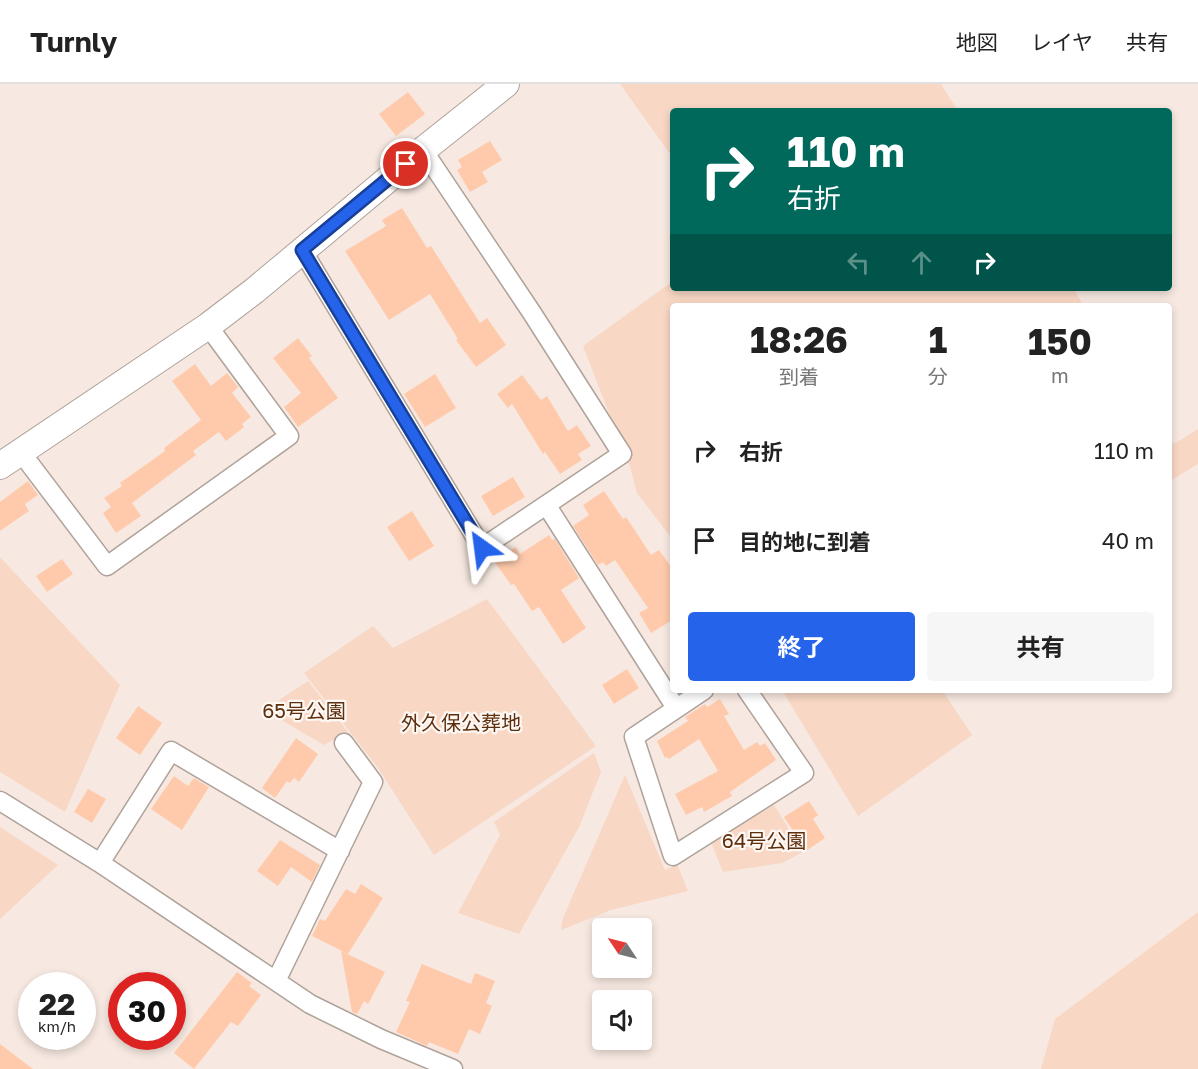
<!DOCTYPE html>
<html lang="ja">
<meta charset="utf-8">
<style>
:root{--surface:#fff;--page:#f6f6f6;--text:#222;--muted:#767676;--line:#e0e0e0;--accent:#2563eb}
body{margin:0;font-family:"Golos Text","Noto Sans JP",sans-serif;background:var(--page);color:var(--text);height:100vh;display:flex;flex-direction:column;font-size:22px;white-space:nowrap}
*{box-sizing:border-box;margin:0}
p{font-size:20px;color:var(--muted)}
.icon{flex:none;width:33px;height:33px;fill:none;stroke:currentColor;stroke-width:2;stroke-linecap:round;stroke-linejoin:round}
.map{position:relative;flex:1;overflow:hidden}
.side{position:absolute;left:670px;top:219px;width:502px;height:390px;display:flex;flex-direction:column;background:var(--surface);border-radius:6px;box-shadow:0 3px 9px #0003}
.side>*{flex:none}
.hud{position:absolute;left:670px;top:24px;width:502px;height:183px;border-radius:6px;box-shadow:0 3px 9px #0003;background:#00695c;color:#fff;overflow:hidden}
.needle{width:39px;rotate:305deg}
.fabs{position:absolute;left:592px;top:834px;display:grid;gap:12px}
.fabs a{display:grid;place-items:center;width:60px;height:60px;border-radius:6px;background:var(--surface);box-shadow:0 3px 9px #0003;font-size:30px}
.speed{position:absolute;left:18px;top:888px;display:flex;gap:12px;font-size:30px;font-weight:700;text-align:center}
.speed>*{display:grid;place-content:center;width:78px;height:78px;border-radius:50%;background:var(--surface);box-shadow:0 3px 9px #0003;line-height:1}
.speed small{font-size:15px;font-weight:400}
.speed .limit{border:9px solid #d22;background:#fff;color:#111}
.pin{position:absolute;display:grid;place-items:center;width:51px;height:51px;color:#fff;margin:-26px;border:3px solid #fff;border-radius:50%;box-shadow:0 2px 6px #0007}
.me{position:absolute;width:66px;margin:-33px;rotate:329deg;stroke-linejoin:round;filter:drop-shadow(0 0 4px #0008)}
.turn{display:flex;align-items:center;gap:21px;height:126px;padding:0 18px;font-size:27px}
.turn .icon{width:78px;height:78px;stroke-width:2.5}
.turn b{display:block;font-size:42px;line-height:51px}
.lanes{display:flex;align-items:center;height:57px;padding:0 18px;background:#0003;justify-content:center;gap:30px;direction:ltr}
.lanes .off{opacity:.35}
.eta{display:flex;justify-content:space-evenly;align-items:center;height:102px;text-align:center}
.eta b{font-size:36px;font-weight:700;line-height:42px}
.primary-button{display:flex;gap:12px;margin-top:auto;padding:12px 18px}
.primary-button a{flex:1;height:69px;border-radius:6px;background:var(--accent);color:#fff;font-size:24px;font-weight:700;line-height:69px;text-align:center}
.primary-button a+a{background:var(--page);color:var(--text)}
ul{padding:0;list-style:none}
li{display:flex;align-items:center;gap:18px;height:90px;padding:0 18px}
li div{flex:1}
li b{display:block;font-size:22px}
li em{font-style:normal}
header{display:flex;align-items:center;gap:36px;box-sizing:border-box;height:84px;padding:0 30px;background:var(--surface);border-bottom:2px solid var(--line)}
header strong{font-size:28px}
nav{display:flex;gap:33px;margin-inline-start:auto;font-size:21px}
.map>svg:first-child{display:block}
.green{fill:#f8d7c4}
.building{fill:#ffcaab}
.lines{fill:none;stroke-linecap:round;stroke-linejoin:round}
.street-casing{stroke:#afa29a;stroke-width:21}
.secondary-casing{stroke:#afa29a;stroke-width:28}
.street{stroke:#fff;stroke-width:18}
.secondary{stroke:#fff;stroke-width:26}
.route-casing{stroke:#184099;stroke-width:15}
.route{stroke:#2563eb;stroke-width:10}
.labels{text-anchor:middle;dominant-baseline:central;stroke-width:4.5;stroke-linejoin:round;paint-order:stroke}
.park-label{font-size:20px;fill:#5e2f0d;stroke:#fef8f5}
</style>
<header>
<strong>Turnly</strong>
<nav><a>地図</a><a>レイヤ</a><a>共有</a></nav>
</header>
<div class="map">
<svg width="1198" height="985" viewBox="0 0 1198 985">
<rect width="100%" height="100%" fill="#f7e9e1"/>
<path class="green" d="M 620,0 L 941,0 L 958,27 L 674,27 L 673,74 Z
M 673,197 L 674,204 L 1073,204 L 1084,222 L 674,222 L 673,456 L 637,409 L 631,386 L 583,262 Z
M 1198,345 L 1198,380 L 1170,397 L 1170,355 L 1174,360 Z
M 0,473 L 120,601 L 65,728 L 0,688 Z
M 487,515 L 596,662 L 434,771 L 378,684 L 304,589 L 373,542 L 393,564 Z
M 308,597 L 348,648 L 324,661 L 264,626 Z
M 782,606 L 942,606 L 972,651 L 858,732 Z
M 594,669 L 601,688 L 579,743 L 519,850 L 458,829 L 500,751 L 494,738 Z
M 625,691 L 665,786 L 677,780 L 688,807 L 611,826 L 561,846 L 563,834 Z
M 774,721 L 803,768 L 782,779 L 723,788 L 711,758 Z
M 0,743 L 58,781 L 0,835 Z
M 1198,828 L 1198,985 L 1041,985 L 1055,935 Z"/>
<path class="building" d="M 408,8 L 425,30 L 396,52 L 379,30 Z
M 490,57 L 502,76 L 482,88 L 488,98 L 470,108 L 457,86 L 462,83 L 458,76 Z
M 402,124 L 427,164 L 431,162 L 480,239 L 487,234 L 506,261 L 476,283 L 456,256 L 458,255 L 430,210 L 389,236 L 345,167 L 386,142 L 382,136 Z
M 298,254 L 312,272 L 309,274 L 338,314 L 298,343 L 284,323 L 301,309 L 273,274 Z
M 195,280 L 211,302 L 227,289 L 238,303 L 232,309 L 251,333 L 242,340 L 244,343 L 226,357 L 219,348 L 193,367 L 196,371 L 132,419 L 141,432 L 116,449 L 103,429 L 111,423 L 104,414 L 122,402 L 120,399 L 165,367 L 164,364 L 201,336 L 172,297 Z
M 435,290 L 456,324 L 425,343 L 404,310 Z
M 522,291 L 541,316 L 547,312 L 568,347 L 577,341 L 591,362 L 578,370 L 582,376 L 560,390 L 545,368 L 543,370 L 512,320 L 508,324 L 497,310 Z
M 513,393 L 525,413 L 493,432 L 481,412 Z
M 28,397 L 38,411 L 25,420 L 23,417 L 29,427 L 0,447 L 0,418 Z
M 604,407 L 623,435 L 626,433 L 651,471 L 659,466 L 674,487 L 674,535 L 651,549 L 639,529 L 648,524 L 615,476 L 606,482 L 603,478 L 598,481 L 573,442 L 589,431 L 583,421 Z
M 412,427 L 434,462 L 409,477 L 387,443 Z
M 549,451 L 552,456 L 555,455 L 579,494 L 561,506 L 586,544 L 563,560 L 539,523 L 532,527 L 514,500 L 511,501 L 494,477 L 516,463 L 520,470 Z
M 62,475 L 73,490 L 47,508 L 36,492 Z
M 627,585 L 639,604 L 614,620 L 602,601 Z
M 720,615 L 729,630 L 724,632 L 744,666 L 757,658 L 760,662 L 765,659 L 776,676 L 730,708 L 732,712 L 704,728 L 702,723 L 686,731 L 675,710 L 718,687 L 699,655 L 669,675 L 667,673 L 665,674 L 657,657 L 688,637 L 685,633 L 705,620 L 707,623 Z
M 138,622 L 162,639 L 140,671 L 116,654 Z
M 296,654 L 318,670 L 299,698 L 294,694 L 290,699 L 287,697 L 275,714 L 262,704 Z
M 174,692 L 188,702 L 194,694 L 209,703 L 182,746 L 151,725 Z
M 88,705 L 106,715 L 92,739 L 74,728 Z
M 809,717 L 818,731 L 813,735 L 825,754 L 806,767 L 784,733 Z
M 280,756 L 320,781 L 312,798 L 291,783 L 278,802 L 257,787 Z
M 361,800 L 383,814 L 348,870 L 312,852 L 320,835 L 325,837 L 346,805 L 355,810 Z
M 341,867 L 385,888 L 368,920 L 364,917 L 357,930 L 352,928 Z
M 422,880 L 471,900 L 475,889 L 495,897 L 486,919 L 492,922 L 480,950 L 469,945 L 458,970 L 429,958 L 427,962 L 396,948 L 410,918 L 406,917 Z
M 237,888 L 252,899 L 249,902 L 261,911 L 238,942 L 231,938 L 194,985 L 174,969 Z
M 0,960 L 33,985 L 0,985 Z"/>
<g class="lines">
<g class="street-casing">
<path id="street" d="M 302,166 L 482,464 L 622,370 L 532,229 L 423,66
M 20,367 L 107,482 L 289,352 L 208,242
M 547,422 L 676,624
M 704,606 L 634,653 L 673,772 L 804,689 L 747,606
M 0,717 L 100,779 L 310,920 L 381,955 L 453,985
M 100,779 L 171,667 L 340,767
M 276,897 L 373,698 L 344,659"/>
</g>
<g class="secondary-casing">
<path id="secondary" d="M 0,382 L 208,242 L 254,207 L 423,66 L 506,0"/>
</g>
<use href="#street" class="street"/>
<use href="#secondary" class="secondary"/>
</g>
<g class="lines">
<g class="route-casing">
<path id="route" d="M 406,80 L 302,166 L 482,464"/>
</g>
<use href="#route" class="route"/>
</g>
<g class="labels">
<g class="park-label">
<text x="304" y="626">65号公園</text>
<text x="461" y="638">外久保公葬地</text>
<text x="764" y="756">64号公園</text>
</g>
</g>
</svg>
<div class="fabs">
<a><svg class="needle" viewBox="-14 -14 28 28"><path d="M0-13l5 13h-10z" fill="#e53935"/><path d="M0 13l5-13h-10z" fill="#767676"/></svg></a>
<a><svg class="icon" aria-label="sound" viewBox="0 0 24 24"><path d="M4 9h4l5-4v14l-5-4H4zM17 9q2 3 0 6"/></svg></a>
</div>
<div class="speed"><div>22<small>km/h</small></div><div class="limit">30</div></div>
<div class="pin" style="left:406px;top:80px;background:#d93025"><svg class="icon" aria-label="arrive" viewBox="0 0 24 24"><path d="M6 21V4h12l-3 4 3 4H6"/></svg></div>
<svg class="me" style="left:482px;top:464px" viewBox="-20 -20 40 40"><path d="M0-17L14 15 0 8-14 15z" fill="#2563eb" stroke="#fff" stroke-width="4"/></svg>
<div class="hud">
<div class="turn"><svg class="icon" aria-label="right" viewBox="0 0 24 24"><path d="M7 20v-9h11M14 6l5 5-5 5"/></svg><div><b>110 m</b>右折</div></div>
<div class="lanes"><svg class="icon off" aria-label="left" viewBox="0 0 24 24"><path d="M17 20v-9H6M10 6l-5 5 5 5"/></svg><svg class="icon off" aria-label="ahead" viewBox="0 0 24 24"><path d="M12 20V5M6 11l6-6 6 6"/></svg><svg class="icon" aria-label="right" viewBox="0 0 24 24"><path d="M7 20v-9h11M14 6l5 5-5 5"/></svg></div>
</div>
<section class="side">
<div class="eta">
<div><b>18:26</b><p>到着</p></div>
<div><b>1</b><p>分</p></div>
<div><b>150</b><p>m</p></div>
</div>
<ul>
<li><svg class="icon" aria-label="right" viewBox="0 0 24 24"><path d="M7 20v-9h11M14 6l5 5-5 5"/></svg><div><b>右折</b></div><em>110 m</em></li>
<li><svg class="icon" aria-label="arrive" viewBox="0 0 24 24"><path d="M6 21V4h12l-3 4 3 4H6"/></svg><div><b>目的地に到着</b></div><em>40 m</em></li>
</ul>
<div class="primary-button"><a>終了</a><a>共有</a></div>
</section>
</div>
